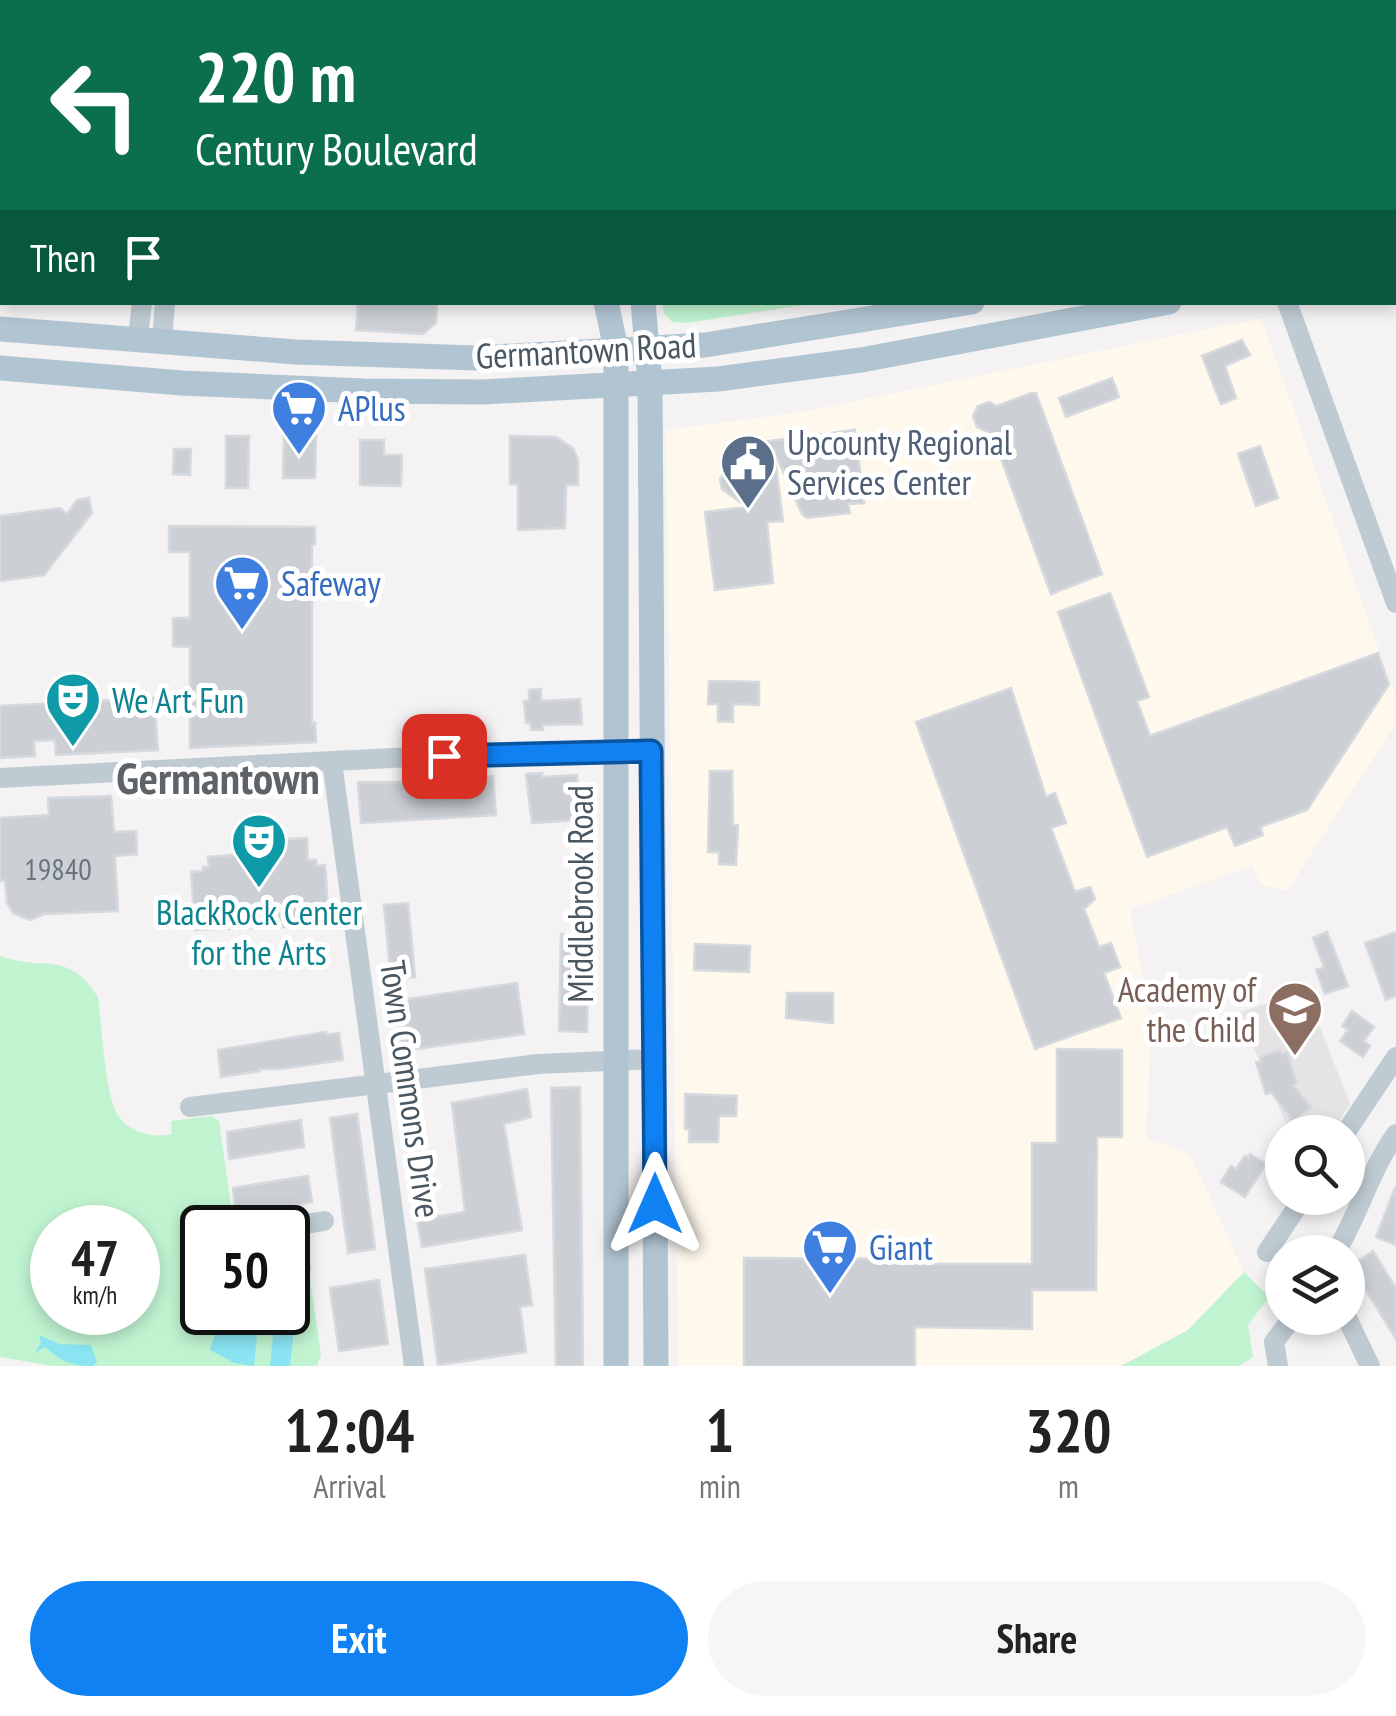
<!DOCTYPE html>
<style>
:root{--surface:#fff;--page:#f6f6f6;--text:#222;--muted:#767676;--accent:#0f81f2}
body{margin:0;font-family:"PT Sans Narrow",sans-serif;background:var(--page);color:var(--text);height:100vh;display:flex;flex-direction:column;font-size:38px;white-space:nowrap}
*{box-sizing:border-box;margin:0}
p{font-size:32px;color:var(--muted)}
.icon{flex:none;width:55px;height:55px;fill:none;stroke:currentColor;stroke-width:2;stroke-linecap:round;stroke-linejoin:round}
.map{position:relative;height:1366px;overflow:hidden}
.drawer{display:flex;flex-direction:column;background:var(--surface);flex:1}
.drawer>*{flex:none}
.guide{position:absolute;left:0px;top:0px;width:1398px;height:305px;box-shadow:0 5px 15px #0003;background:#0b6e4f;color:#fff;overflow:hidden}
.buttons{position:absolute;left:1265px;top:1115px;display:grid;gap:20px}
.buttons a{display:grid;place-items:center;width:100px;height:100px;border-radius:50%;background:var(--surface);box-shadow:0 5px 15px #0003;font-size:50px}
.speed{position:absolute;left:30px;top:1205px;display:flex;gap:20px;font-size:50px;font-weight:700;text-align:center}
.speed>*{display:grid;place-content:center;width:130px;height:130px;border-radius:50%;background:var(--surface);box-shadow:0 5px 15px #0003;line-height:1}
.speed small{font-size:25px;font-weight:400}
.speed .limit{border:5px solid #111;border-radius:15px;background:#fff;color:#111}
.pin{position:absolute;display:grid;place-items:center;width:85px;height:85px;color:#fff;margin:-42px;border-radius:20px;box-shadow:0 5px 15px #0006}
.me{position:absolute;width:110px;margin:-55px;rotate:0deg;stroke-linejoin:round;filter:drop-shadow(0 0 8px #0008)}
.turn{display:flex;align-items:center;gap:35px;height:210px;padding:0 30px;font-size:45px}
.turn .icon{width:130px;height:130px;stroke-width:2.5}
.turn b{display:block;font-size:70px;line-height:85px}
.then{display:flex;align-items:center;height:95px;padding:0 30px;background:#0003;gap:20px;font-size:38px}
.eta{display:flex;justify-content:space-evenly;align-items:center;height:170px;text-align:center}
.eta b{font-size:60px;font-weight:700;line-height:70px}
.primary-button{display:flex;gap:20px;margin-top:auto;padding:20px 30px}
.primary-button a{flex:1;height:115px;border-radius:60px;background:var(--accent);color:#fff;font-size:40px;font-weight:700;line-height:115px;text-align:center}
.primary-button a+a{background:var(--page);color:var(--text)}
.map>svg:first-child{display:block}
.commercial{fill:#fef8ed}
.education{fill:#e6e3e4}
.green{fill:#c0f3d0;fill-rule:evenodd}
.water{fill:#8ae4f2}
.building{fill:#ccd0d5;stroke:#d6d9de;stroke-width:2.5}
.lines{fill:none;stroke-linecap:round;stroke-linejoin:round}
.minor{stroke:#bfcbd2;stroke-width:20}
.major{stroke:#b1c4d2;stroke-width:25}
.route-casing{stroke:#0a549d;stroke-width:25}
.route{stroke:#0f81f2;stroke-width:18}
.labels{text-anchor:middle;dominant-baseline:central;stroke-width:10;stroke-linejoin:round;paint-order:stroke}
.number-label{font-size:30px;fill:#69757e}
.street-label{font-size:35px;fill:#485761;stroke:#fff}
.shop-label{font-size:35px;fill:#366cbe;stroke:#fff;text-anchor:start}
.service-label{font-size:35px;fill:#4e5e75;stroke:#fff;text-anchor:start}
.culture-label{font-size:35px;fill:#0d838f;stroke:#fff;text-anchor:start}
.education-label{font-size:35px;fill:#785e54;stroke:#fff;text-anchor:end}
.district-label{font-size:45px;font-weight:bold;fill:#5e6368;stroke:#fff}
</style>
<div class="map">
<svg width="1396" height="1366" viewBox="0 0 1396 1366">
<rect width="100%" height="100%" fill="#f4f2f2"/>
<path class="commercial" d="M 545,0 L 863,0 L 864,2 L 547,2 Z
M 1261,318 L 1396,698 L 1396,723 L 1287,891 L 1261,885 L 1252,866 L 1130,909 L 1151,1028 L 1146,1138 L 1190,1154 L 1244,1272 L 1188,1330 L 1121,1366 L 678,1366 L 666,430 L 802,412 Z"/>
<path class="education" d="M 1306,991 L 1350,1104 L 1332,1132 L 1289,1132 L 1239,1012 Z"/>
<path class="green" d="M 662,303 L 815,302 L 816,303 L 687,323 L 672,322 L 664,313 Z
M 0,956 C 43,972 68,949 98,997 C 102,1029 104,1078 114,1107 C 122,1131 151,1139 172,1134 L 171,1121 L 212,1116 L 219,1121 L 234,1227 L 202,1228 L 202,1312 L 288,1312 L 288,1282 L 310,1279 L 321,1355 L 317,1366 L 53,1366 L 0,1357 ZM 52,1228 L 138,1228 L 138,1312 L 52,1312 Z
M 1244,1272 L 1269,1297 L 1248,1325 L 1253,1357 L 1239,1366 L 1121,1366 L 1188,1330 Z"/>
<path class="water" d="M 288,1307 L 296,1311 L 290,1366 L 270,1366 L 275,1313 L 288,1312 Z
M 232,1313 L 253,1313 L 257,1335 L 254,1366 L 234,1363 L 210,1350 L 215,1333 Z
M 39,1335 L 60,1344 L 91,1345 L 97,1362 L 93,1366 C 72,1366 60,1361 45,1347 L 35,1353 L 41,1343 Z"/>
<path class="building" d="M 358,302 L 434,302 L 437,306 L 436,323 L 423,334 L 356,330 Z
M 1242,340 L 1250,355 L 1225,366 L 1236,398 L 1221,404 L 1202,356 Z
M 1112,378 L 1119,397 L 1066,417 L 1059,398 Z
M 1031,393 L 1036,393 L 1102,574 L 1051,594 L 992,434 L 977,427 L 973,416 L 978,406 L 989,402 L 997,406 Z
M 855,430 L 864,503 L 848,504 L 850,513 L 807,518 L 802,514 L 774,451 L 783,521 L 767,522 L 773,583 L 715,590 L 705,512 L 747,507 L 722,489 L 720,479 L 726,471 L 735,471 L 762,492 L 754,443 Z
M 284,435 L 316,436 L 315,478 L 283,478 Z
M 226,436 L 249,436 L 248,488 L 226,488 Z
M 510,436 L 556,437 L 573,448 L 578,459 L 578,485 L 566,485 L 565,528 L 518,530 L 518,484 L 510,484 Z
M 360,440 L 384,440 L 384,455 L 402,455 L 401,486 L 360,485 Z
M 1260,446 L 1278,498 L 1256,506 L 1238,454 Z
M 174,449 L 191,449 L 190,475 L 173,474 Z
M 89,498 L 92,513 L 44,575 L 0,581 L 0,516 L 60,508 L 67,514 L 77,500 Z
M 169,526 L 315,527 L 315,544 L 312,544 L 312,724 L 315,723 L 316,742 L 190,748 L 190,647 L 173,646 L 173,618 L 190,618 L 190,552 L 169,552 Z
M 1110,593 L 1149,697 L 1137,701 L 1150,736 L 1378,653 L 1389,684 L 1307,810 L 1260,827 L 1263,835 L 1235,846 L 1227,827 L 1147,857 L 1058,612 Z
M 709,681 L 759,682 L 759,705 L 733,704 L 733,722 L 718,721 L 718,704 L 708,704 Z
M 1011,688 L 1046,797 L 1055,793 L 1066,823 L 1051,828 L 1075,892 L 1090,887 L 1095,899 L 1084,909 L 1099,947 L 1111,943 L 1120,967 L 1104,973 L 1121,1018 L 1035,1049 L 916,722 Z
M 541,689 L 541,701 L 580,699 L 582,724 L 542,725 L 543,730 L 531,730 L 530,723 L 526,723 L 524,701 L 529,701 L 529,690 Z
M 154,698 L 158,750 L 56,755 L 55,740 L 34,741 L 35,756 L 0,758 L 0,706 Z
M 710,771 L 732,771 L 733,825 L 738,825 L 736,865 L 719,864 L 719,852 L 708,852 Z
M 542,773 L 542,777 L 577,775 L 580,820 L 532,823 L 526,774 Z
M 493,776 L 496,815 L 361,823 L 358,782 L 421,782 Z
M 111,796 L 114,832 L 136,831 L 137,854 L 115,856 L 118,911 L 44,914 L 30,920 L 13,913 L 7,903 L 5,880 L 0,881 L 0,818 L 49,815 L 48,798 Z
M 307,838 L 308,860 L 316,860 L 316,866 L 325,865 L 328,908 L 306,910 L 307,926 L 195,930 L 191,872 L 203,871 L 203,867 L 209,867 L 208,857 L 270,852 L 270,840 Z
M 408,903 L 415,977 L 391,979 L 384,905 Z
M 1327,932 L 1348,986 L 1325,994 L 1316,970 L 1324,967 L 1313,938 Z
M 1396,932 L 1396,996 L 1386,1000 L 1365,943 Z
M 561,934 L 589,935 L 587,1032 L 559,1031 Z
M 695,944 L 750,946 L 749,972 L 694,970 Z
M 517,983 L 524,1034 L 401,1051 L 394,1001 Z
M 787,993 L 833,993 L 833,1023 L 786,1018 Z
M 1352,1011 L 1374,1027 L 1364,1041 L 1370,1046 L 1363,1057 L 1340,1041 L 1348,1030 L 1342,1026 Z
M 326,1032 L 326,1035 L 339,1033 L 343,1060 L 280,1069 L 260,1069 L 260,1071 L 221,1077 L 218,1050 Z
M 1057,1049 L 1122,1050 L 1122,1137 L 1097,1137 L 1096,1290 L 1032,1290 L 1032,1329 L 915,1327 L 915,1366 L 744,1366 L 744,1258 L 916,1259 L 916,1264 L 1032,1264 L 1032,1143 L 1057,1143 Z
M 1280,1050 L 1282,1054 L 1287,1053 L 1297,1083 L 1293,1085 L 1311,1107 L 1293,1121 L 1271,1092 L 1266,1094 L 1256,1062 L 1261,1061 L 1260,1057 Z
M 580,1087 L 583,1366 L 556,1366 L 551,1088 Z
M 527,1089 L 531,1117 L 504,1124 L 522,1230 L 422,1247 L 417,1220 L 465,1212 L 452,1103 Z
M 685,1094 L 737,1096 L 736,1116 L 719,1116 L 718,1142 L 689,1142 L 689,1129 L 685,1129 Z
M 357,1114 L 375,1249 L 348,1253 L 330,1118 Z
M 301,1120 L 304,1147 L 229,1159 L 227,1132 Z
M 1250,1154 L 1266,1164 L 1245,1197 L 1221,1182 L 1231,1166 L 1236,1169 L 1245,1156 L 1248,1158 Z
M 308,1176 L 312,1202 L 236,1215 L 233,1188 Z
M 1395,1188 L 1396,1188 L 1396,1245 L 1376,1237 Z
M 306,1243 L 310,1269 L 288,1269 L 288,1246 Z
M 1373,1251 L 1396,1288 L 1396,1339 L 1351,1266 Z
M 525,1255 L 532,1305 L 520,1307 L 526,1352 L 438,1365 L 425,1269 Z
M 379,1280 L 388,1344 L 339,1351 L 330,1288 Z"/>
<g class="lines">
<path class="minor" d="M 222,0 L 255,2
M 1181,0 L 1182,2
M 301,2 L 301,0
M 1139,2 L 1143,0
M 1371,2 L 1371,0
M 1287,302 L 1396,603
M 138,338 L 142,302
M 162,340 L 165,302
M 332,762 L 414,1366
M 0,778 L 510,752 L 651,751
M 190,1107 L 538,1064 L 654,1059
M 1346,1132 L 1396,1057
M 282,1228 L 324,1221
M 1267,1252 L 1303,1198
M 1336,1252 C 1359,1214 1370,1170 1396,1134
M 1347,1318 L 1370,1366
M 1278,1366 L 1274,1342 L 1292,1318"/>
<path class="major" d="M 488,0 L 489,2
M 528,0 L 529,2
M 1395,225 L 1396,224
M 1395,259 L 1396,259
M 606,302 L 616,349 L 616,1366
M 643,302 L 650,382 L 656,1366
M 0,329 L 296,352 L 476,358 L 705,345 L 972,302
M 0,368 L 182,383 L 364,391 L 483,392 L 718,379 L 861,360 L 1169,302"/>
</g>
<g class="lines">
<g class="route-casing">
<path id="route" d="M 444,756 L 651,751 L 655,1204"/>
</g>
<use href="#route" class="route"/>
</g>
<defs>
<g id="supermarket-pin" transform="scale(2.875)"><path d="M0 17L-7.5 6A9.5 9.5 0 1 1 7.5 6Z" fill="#3f7fe0" stroke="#fff"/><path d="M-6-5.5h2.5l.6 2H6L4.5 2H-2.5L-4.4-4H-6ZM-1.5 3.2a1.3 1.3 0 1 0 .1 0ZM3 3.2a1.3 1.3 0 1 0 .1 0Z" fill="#fff"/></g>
<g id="civic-pin" transform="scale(2.875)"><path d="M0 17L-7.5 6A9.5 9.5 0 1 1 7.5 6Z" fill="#5c6f8a" stroke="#fff"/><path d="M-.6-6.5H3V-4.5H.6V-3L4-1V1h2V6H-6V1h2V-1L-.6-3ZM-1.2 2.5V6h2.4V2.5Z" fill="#fff"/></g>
<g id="theatre-pin" transform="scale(2.875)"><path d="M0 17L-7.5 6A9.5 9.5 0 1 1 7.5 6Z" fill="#0f9aa8" stroke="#fff"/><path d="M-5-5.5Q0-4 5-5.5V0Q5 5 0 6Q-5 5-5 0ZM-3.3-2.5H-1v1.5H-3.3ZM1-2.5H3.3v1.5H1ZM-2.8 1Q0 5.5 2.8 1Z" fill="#fff"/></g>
<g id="school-pin" transform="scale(2.875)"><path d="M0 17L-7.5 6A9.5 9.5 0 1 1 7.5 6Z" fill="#8d6e63" stroke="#fff"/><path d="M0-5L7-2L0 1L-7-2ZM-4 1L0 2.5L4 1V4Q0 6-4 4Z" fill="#fff"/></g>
</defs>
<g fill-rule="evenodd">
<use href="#supermarket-pin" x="299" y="408"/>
<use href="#civic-pin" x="748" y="462"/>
<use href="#supermarket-pin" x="242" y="583"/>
<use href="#theatre-pin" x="73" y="700"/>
<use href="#theatre-pin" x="259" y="841"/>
<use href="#school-pin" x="1295" y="1009"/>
<use href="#supermarket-pin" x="830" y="1247"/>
</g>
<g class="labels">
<g class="number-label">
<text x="58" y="868">19840</text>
</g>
<g class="street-label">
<text transform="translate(586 350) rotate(-3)">Germantown Road</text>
<text transform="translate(580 894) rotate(-90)">Middlebrook Road</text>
<text transform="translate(411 1089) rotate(82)">Town Commons Drive</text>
</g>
<g class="shop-label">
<text x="338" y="408">APlus</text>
<text x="281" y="583">Safeway</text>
<text x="869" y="1247">Giant</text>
</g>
<g class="service-label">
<text x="787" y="442">Upcounty Regional<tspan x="787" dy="40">Services Center</tspan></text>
</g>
<g class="culture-label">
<text x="112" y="700">We Art Fun</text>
<text x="259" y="912" text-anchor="middle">BlackRock Center<tspan x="259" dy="40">for the Arts</tspan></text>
</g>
<g class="education-label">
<text x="1256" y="989">Academy of<tspan x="1256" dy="40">the Child</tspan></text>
</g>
<g class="district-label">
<text x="218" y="777">Germantown</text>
</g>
</g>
</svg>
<div class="buttons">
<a><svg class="icon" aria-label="search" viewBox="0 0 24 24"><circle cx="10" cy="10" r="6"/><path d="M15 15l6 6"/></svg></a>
<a><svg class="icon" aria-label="layers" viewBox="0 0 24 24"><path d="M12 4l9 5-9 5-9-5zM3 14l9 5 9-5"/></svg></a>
</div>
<div class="speed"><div>47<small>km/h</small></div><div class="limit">50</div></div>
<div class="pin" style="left:444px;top:756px;background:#d93025"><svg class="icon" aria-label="arrive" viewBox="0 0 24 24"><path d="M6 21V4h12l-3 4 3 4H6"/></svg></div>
<svg class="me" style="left:655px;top:1204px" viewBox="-20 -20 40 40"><path d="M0-17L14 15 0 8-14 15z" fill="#0f81f2" stroke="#fff" stroke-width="4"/></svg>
<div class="guide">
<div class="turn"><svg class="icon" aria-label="left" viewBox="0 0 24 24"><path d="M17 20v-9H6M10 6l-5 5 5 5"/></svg><div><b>220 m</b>Century Boulevard</div></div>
<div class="then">Then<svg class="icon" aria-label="arrive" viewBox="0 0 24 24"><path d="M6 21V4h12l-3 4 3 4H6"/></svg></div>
</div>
</div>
<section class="drawer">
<div class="eta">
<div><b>12:04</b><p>Arrival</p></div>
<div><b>1</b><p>min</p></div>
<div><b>320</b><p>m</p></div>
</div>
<div class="primary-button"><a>Exit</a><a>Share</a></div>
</section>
